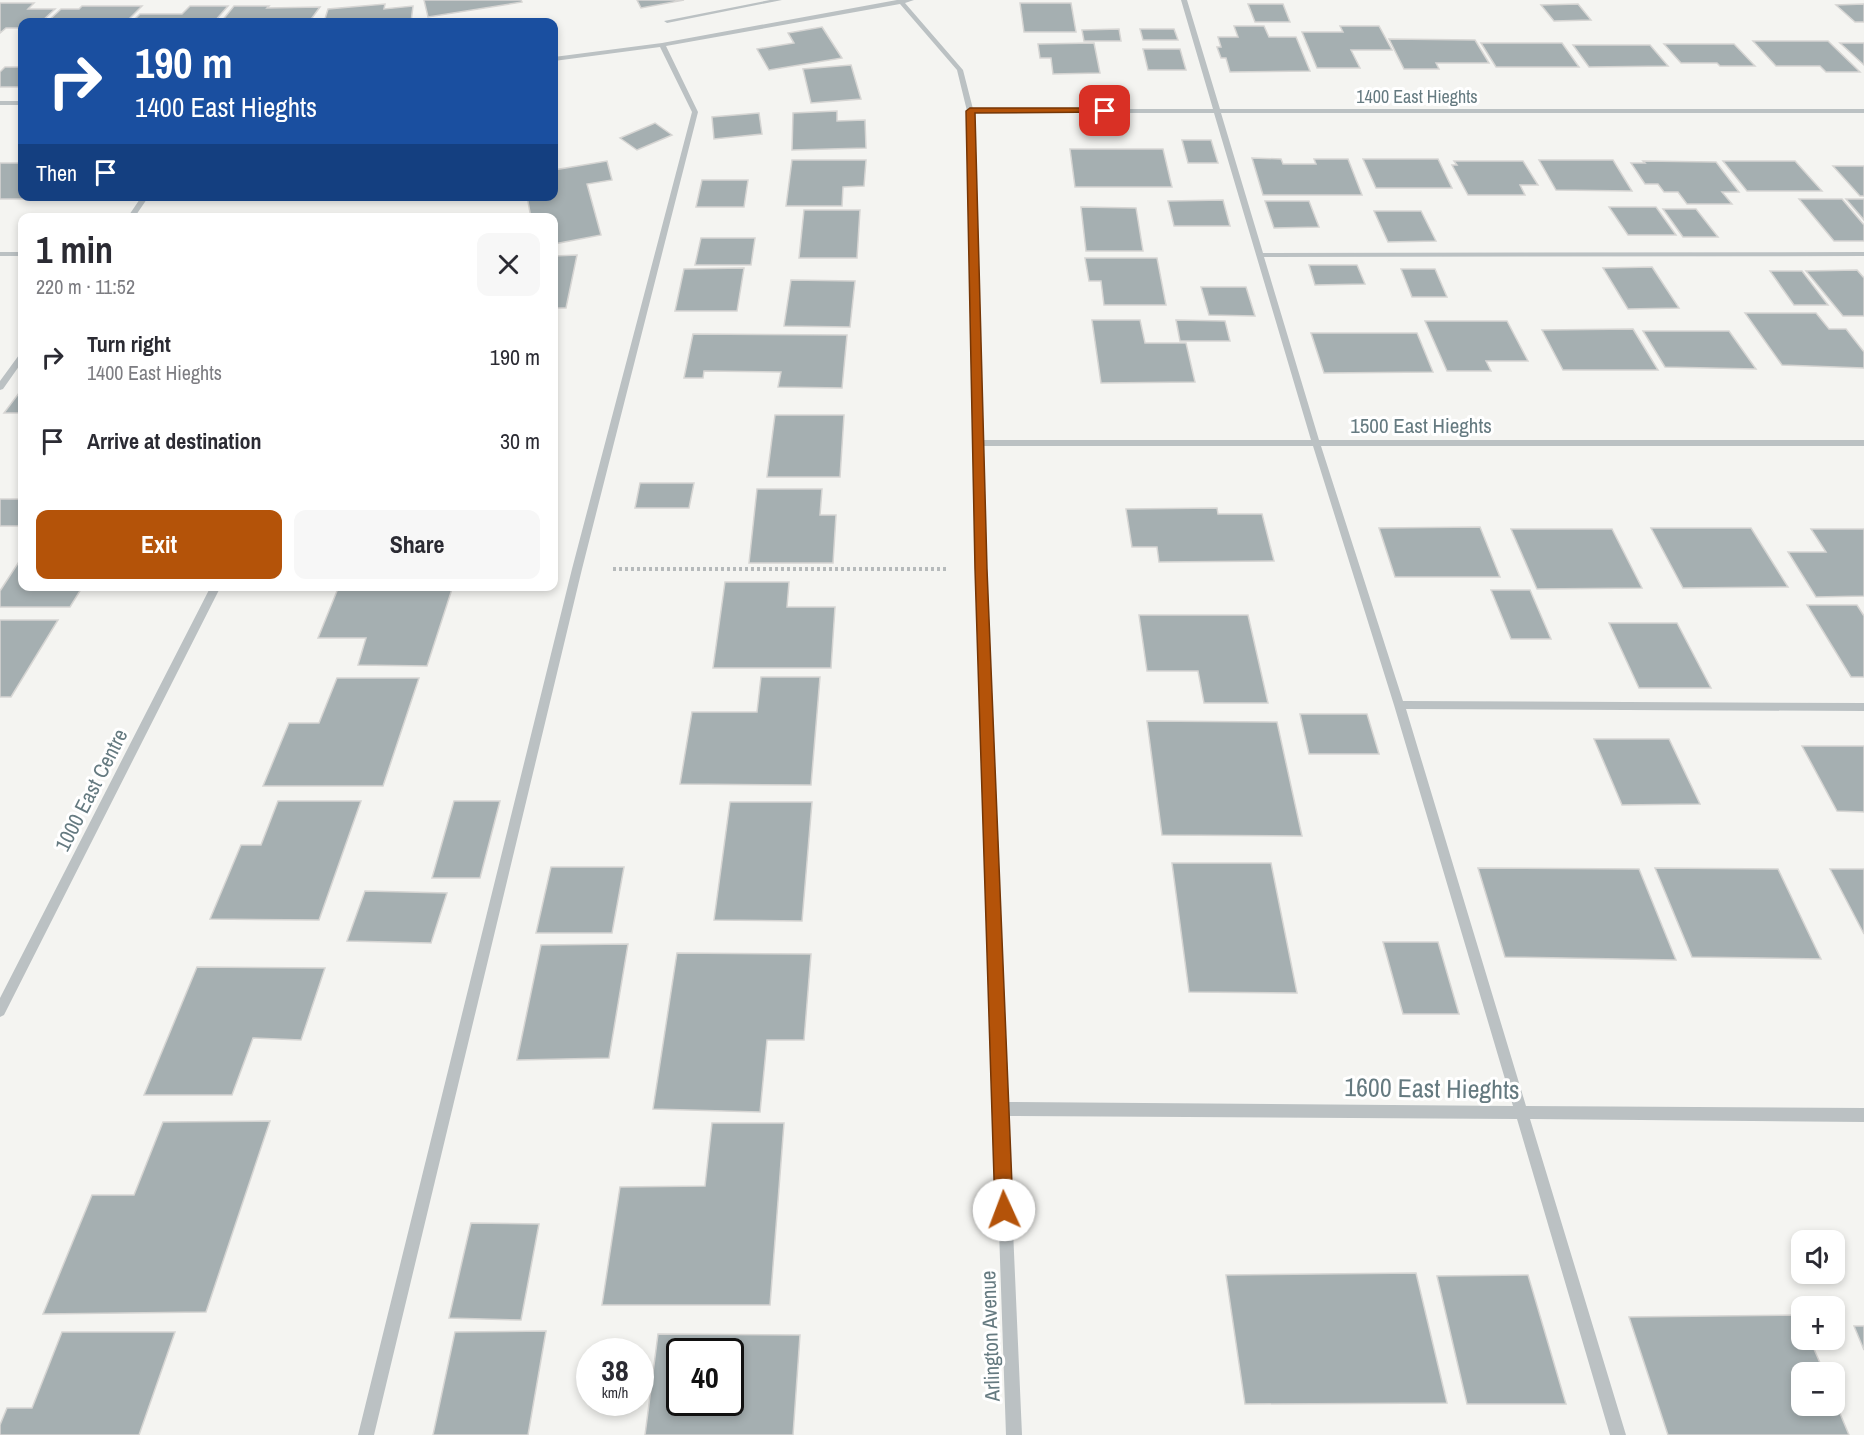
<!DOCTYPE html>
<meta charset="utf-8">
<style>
:root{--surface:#fff;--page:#f7f7f7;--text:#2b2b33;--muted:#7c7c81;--accent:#b45309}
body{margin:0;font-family:"Archivo Narrow",sans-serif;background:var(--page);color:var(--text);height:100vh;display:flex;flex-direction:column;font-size:22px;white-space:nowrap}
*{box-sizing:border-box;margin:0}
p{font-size:20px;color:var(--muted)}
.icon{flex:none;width:33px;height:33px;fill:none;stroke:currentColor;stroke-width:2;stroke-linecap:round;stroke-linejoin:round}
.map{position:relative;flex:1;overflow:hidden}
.drawer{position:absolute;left:18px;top:213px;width:540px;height:378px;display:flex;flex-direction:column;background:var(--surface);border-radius:12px;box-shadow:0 3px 9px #0003}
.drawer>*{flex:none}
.guide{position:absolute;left:18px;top:18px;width:540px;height:183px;border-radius:12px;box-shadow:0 3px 9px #0003;background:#1a4fa0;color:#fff;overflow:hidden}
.fabs{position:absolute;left:1791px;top:1230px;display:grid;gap:12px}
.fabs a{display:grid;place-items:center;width:54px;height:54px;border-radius:12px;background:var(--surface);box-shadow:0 3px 9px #0003;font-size:30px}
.speed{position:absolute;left:576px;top:1338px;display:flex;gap:12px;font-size:30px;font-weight:700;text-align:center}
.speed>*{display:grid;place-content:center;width:78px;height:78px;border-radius:50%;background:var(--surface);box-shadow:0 3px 9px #0003;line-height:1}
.speed small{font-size:15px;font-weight:400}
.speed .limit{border:3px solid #111;border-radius:9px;background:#fff;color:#111}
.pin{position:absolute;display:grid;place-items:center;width:51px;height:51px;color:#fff;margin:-26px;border-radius:12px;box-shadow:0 3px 9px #0006}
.me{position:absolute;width:66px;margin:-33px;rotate:358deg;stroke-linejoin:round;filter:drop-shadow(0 0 4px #0008)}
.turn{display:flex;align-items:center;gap:21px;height:126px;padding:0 18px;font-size:27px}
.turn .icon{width:78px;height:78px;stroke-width:2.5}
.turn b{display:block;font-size:42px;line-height:51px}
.then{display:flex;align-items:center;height:57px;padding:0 18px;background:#0003;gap:12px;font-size:22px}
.round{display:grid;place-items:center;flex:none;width:63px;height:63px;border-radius:12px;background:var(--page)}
.head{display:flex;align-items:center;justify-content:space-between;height:102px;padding:0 18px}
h1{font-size:36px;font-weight:700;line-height:45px}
.primary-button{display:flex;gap:12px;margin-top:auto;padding:12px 18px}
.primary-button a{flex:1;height:69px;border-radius:12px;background:var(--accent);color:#fff;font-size:24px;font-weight:700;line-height:69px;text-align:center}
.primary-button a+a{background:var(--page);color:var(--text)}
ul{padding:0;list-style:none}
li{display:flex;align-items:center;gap:18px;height:84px;padding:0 18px}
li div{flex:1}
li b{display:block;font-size:22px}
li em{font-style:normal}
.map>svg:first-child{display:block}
.building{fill:#a5afb1;stroke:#d6d5d3;stroke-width:1.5;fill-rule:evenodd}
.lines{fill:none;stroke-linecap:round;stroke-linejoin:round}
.path{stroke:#b6babb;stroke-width:4;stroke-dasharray:3 3;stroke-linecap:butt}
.minor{fill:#bbc1c3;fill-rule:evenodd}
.route{fill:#b45309;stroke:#753606;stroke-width:1.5}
.labels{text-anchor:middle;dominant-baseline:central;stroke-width:6;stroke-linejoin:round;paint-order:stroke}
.far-street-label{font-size:18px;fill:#657a80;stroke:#fff}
.street-label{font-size:21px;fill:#657a80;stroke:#fff}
.near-street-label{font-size:26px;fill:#657a80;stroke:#fff}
</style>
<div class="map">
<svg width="1864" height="1435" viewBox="0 0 1864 1435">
<rect width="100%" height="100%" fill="#f4f4f1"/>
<path class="building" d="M 424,0 L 521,0 L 522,2 L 428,17 Z
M 637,0 L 684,0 L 641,8 Z
M 0,3 L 34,3 L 28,9 L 55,9 L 41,22 L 22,22 L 22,28 L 6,28 L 0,33 Z
M 1020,3 L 1071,3 L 1076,32 L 1024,32 Z
M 385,4 L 384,9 L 413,6 L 411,22 L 324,22 L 328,9 Z
M 1248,4 L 1283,4 L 1290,22 L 1255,22 Z
M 1578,4 L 1591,20 L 1554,21 L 1541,5 Z
M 1864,4 L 1864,22 L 1855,22 L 1836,5 Z
M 82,6 L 142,6 L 126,22 L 47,22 L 61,9 L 79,9 Z
M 190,6 L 228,6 L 214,22 L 132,22 L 140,14 L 182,14 Z
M 234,6 L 269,6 L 267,8 L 320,7 L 309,22 L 221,22 Z
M 1234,26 L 1264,26 L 1269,37 L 1296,37 L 1310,71 L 1230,72 L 1226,58 L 1221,58 L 1217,47 L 1221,47 L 1218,37 L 1238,37 Z
M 1340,26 L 1379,26 L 1392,50 L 1351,50 L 1360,68 L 1317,68 L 1302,32 L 1343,32 Z
M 822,27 L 842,58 L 769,70 L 757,49 L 794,43 L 788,33 Z
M 1119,29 L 1121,41 L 1084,41 L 1082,30 Z
M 1140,29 L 1174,29 L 1178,40 L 1143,40 Z
M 1389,39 L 1475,40 L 1489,63 L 1436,63 L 1439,69 L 1404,69 Z
M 1753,41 L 1828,41 L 1860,72 L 1826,72 L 1820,66 L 1776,66 Z
M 1094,43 L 1100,73 L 1053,74 L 1051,58 L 1040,58 L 1038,44 Z
M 1481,43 L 1562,43 L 1579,67 L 1496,67 Z
M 1840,43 L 1864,43 L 1864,65 Z
M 1664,44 L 1734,44 L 1755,66 L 1720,66 L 1717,63 L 1681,63 Z
M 1573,45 L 1650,45 L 1668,66 L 1589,67 Z
M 1143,49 L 1180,49 L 1186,70 L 1148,70 Z
M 851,65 L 861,99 L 811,103 L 803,69 Z
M 5,67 L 22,67 L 22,87 L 0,87 L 0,72 Z
M 837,111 L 837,121 L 865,120 L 866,148 L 792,150 L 793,113 Z
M 759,113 L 762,134 L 714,139 L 712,117 Z
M 655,123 L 672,135 L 637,150 L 620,138 Z
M 1182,140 L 1211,140 L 1218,163 L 1188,163 Z
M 1070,149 L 1163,149 L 1172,187 L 1075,187 Z
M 22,158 L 22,196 L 30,196 L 28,199 L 0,199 L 0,163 L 18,163 Z
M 1252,158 L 1281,159 L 1283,164 L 1316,164 L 1314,159 L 1348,159 L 1362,195 L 1263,195 Z
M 1363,159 L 1438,159 L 1452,188 L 1376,188 Z
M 792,160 L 866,160 L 864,186 L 843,187 L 842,206 L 786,206 Z
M 1539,160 L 1613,160 L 1632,191 L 1556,190 Z
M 607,161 L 612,180 L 587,184 L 601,235 L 554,244 L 554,218 L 531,218 L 527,196 L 554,196 L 554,170 Z
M 1454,161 L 1523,161 L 1538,185 L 1520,185 L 1525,195 L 1468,195 L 1452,165 L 1457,165 Z
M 1643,161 L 1716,162 L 1739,192 L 1722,192 L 1732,204 L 1687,204 L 1678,192 L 1664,192 L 1658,184 L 1645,184 L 1631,163 L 1645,163 Z
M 1723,161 L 1795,161 L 1822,191 L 1747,191 Z
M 1833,166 L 1864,166 L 1864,196 L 1860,196 Z
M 702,180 L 748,180 L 744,207 L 696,207 Z
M 37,196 L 91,196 L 88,200 L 34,199 Z
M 1799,199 L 1842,199 L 1864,225 L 1864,241 L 1834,241 Z
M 1846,199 L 1864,199 L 1864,220 Z
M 1223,200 L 1230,226 L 1174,226 L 1168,201 Z
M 1265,201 L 1309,201 L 1319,227 L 1274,228 Z
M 1081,207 L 1136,208 L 1143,251 L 1086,251 Z
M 1609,207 L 1656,207 L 1676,235 L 1628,235 Z
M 1663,209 L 1696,209 L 1718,237 L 1683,237 Z
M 804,210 L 860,210 L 857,258 L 799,258 Z
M 1374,211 L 1421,211 L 1436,241 L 1388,242 Z
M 701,238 L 755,238 L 751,265 L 695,265 Z
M 577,255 L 566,308 L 554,308 L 554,256 Z
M 1085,258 L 1157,258 L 1166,305 L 1104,305 L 1101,281 L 1089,281 Z
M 1309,265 L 1357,265 L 1365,284 L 1315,285 Z
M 1652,267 L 1679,308 L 1628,309 L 1603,268 Z
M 744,268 L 737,311 L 675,311 L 684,269 Z
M 1401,269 L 1435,269 L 1447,297 L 1412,297 Z
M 1857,270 L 1864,278 L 1864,316 L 1843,316 L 1806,271 Z
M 1770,271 L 1802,271 L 1828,305 L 1794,305 Z
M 791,280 L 855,281 L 850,327 L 784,326 Z
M 1201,287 L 1246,287 L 1255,316 L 1209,315 Z
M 1745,313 L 1816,313 L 1829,329 L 1846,329 L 1864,352 L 1864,368 L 1782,365 Z
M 1092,320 L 1140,320 L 1145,343 L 1186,343 L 1195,382 L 1101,383 Z
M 1176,320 L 1225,321 L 1230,341 L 1180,341 Z
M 1425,321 L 1507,321 L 1528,361 L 1486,361 L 1491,371 L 1447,371 Z
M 1633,329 L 1658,370 L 1563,370 L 1542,330 Z
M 1643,331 L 1729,331 L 1756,369 L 1665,367 Z
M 1311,333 L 1417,333 L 1433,372 L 1324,373 Z
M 693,334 L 847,335 L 842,388 L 778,387 L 781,372 L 704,371 L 703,378 L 684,378 Z
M 22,389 L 22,413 L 4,413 Z
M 775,415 L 844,415 L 840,477 L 767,477 Z
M 640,483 L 694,483 L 689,508 L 635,508 Z
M 757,489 L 822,489 L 820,515 L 836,515 L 833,563 L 749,563 Z
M 0,499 L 22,499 L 22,519 L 18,526 L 0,526 Z
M 1217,508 L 1218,514 L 1262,514 L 1274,561 L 1159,562 L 1157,547 L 1132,547 L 1126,509 Z
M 1480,527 L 1500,577 L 1395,577 L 1379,528 Z
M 1651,528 L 1751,528 L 1788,587 L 1683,588 Z
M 1511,529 L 1612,529 L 1642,588 L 1537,589 Z
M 1811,529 L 1864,529 L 1864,596 L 1816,597 L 1788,552 L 1826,552 Z
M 22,557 L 22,586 L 83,586 L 70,607 L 0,607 L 0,591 Z
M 725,582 L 789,582 L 787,607 L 835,607 L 831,668 L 713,668 Z
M 339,586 L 453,586 L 427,666 L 358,665 L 366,638 L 318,638 Z
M 1491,590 L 1530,590 L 1551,639 L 1511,639 Z
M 1807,605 L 1857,605 L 1864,616 L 1864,677 L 1851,677 Z
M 1139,615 L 1248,615 L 1268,703 L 1204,703 L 1198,671 L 1147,671 Z
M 0,620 L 58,620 L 11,697 L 0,697 Z
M 1609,623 L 1677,623 L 1711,688 L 1639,688 Z
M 761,677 L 820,677 L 811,785 L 680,784 L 692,712 L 757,712 Z
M 337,678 L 419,678 L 383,786 L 263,786 L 289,723 L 319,723 Z
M 1300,714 L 1367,714 L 1379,754 L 1309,754 Z
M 1147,721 L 1277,722 L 1302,836 L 1162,835 Z
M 1594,739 L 1669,739 L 1700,804 L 1622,805 Z
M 1802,746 L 1864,746 L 1864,812 L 1837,811 Z
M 278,801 L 361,801 L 319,920 L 210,919 L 241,845 L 261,845 Z
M 454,801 L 500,801 L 480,878 L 432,878 Z
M 730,802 L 812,802 L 802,921 L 714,920 Z
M 1172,863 L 1271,863 L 1297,993 L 1189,992 Z
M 551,867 L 624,867 L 612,933 L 536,933 Z
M 1478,868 L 1639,869 L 1676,960 L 1505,957 Z
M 1655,868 L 1778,869 L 1821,959 L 1692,957 Z
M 1830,869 L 1864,869 L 1864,934 Z
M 365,891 L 447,893 L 431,943 L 347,941 Z
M 1383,942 L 1438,942 L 1459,1014 L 1403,1014 Z
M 628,944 L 609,1058 L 517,1060 L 541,945 Z
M 677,953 L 811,954 L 804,1040 L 767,1040 L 760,1112 L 653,1109 Z
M 197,967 L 325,968 L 301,1040 L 253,1038 L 232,1095 L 144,1095 Z
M 270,1121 L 206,1312 L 43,1314 L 92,1195 L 134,1195 L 163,1122 Z
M 712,1123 L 784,1123 L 770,1305 L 602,1305 L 620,1187 L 705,1186 Z
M 471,1223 L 539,1224 L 521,1320 L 449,1318 Z
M 1416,1273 L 1447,1403 L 1245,1404 L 1226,1275 Z
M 1528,1275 L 1566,1404 L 1467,1404 L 1437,1276 Z
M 1801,1315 L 1802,1340 L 1810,1340 L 1824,1372 L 1802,1372 L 1802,1406 L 1834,1406 L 1834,1399 L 1849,1435 L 1668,1435 L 1629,1317 Z
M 1854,1326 L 1864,1326 L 1864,1350 Z
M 546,1331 L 528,1435 L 433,1435 L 455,1332 Z
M 62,1332 L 175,1332 L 139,1435 L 0,1435 L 0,1425 L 7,1408 L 32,1408 Z
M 658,1334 L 800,1335 L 793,1435 L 645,1435 ZM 680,1352 L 730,1352 L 730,1402 L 680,1402 Z"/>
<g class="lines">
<path class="path" d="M 613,569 L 947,569"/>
<path class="minor" d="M 770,0 L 782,0 L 667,23 L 664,21 Z
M 897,0 L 914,0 L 905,3 L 963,70 L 973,109 L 1213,109 L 1181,0 L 1187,0 L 1220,109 L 1864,109 L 1864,113 L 1221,113 L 1263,253 L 1864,252 L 1864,256 L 1264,257 L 1319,440 L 1864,440 L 1864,446 L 1321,446 L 1403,701 L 1864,703 L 1864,711 L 1406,709 L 1526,1106 L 1864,1108 L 1864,1122 L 1530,1119 L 1626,1435 L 1610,1435 L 1517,1119 L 1008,1116 L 1022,1435 L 1006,1435 L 995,1113 L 993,1109 L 995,1105 L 973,443 L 967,111 L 957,70 L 900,4 L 666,46 L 698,112 L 582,569 L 374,1435 L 358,1435 L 572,569 L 692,112 L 660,47 L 554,61 L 554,57 L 662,43 ZM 973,113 L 1214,113 L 1311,440 L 982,440 ZM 982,446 L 1313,446 L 1394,705 L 1513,1106 L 1008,1102 L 986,569 Z
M 0,101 L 22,101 L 22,105 L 0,105 Z
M 142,196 L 149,196 L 134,218 L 127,218 Z
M 0,252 L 22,252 L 22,256 L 0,256 Z
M 19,355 L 22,355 L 22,362 L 3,389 L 0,390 L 0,381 Z
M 211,586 L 221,586 L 4,1015 L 0,1017 L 0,998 Z"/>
</g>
<path class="route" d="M 1105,108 L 1110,111 L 1108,112 L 975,113 L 987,569 L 1013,1210 L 1011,1217 L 1004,1219 L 998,1217 L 995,1210 L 975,569 L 966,111 L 970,108 Z"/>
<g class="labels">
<g class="far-street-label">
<text x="1417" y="96">1400 East Hieghts</text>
</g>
<g class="street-label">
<text x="1421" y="425">1500 East Hieghts</text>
<text transform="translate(91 790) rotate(-63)">1000 East Centre</text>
<text transform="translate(990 1336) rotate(-92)">Arlington Avenue</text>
</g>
<g class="near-street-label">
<text transform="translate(1432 1088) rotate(1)">1600 East Hieghts</text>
</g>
</g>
</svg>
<div class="fabs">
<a><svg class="icon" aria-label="sound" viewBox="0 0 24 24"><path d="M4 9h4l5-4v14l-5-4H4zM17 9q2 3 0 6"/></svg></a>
<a>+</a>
<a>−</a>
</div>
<div class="speed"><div>38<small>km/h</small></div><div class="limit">40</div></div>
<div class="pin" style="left:1105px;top:111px;background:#d93025"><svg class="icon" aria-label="arrive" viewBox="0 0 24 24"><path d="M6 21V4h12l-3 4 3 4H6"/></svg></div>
<svg class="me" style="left:1004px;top:1210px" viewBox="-20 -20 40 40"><circle r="19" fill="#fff"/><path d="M0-13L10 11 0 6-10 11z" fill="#b45309"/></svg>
<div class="guide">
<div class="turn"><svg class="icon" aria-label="right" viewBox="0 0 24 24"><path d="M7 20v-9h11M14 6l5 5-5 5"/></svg><div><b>190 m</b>1400 East Hieghts</div></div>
<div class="then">Then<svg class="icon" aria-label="arrive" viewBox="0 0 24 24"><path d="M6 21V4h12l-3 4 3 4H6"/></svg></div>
</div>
<section class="drawer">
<div class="head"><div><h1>1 min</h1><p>220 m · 11:52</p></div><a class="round"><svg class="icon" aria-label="close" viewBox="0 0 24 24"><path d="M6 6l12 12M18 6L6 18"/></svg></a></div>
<ul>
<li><svg class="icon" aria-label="right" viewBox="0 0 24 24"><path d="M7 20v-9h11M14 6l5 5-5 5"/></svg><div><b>Turn right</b><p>1400 East Hieghts</p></div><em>190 m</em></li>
<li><svg class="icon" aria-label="arrive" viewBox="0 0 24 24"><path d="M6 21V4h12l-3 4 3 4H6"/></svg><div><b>Arrive at destination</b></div><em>30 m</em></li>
</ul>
<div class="primary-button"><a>Exit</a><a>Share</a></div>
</section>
</div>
